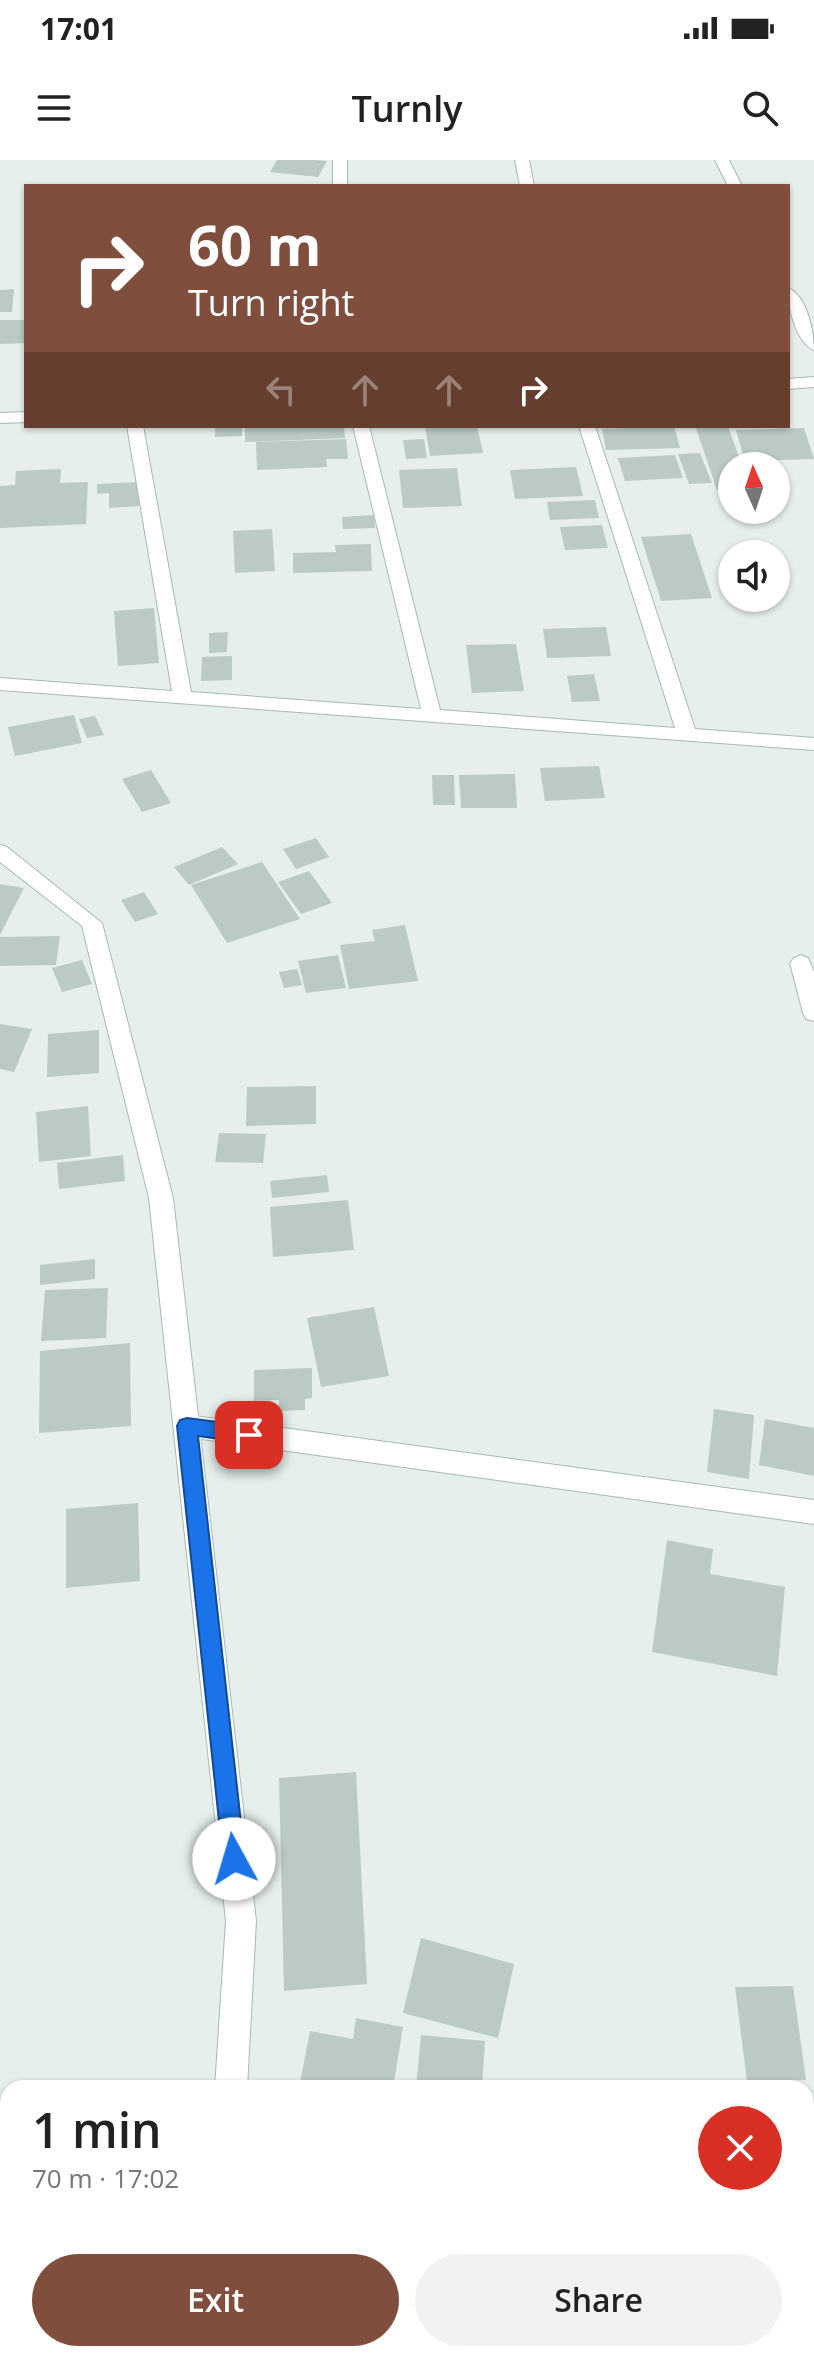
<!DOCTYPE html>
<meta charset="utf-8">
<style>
:root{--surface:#fff;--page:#f2f2f2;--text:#222;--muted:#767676;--accent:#804e3d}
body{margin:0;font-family:"Open Sans",sans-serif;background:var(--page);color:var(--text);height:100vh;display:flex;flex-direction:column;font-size:30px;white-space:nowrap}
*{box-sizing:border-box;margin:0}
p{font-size:26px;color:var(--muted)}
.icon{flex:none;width:44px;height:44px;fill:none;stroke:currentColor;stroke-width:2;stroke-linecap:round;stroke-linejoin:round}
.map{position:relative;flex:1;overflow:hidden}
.panel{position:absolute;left:0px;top:1920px;width:814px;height:282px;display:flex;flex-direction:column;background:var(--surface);border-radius:24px 24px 0 0;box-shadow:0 2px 6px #0004}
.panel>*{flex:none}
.top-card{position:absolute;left:24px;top:24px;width:766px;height:244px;border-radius:0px;box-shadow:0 2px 6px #0004;background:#804e3d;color:#fff;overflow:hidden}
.needle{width:52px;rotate:357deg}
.buttons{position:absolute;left:718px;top:292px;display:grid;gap:16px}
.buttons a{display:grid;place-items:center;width:72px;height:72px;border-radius:50%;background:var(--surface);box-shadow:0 2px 6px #0004;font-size:40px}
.pin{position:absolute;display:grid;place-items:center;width:68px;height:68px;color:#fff;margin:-34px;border-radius:16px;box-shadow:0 4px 12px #0006}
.me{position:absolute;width:88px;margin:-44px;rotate:354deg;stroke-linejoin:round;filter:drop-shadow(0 0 6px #0008)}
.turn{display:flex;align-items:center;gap:28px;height:168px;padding:0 32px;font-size:36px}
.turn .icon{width:104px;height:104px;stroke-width:2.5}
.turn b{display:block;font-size:56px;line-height:68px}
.lanes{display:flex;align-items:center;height:76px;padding:0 32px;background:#0003;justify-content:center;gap:40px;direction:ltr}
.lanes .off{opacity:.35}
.round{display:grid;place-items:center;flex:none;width:84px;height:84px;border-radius:42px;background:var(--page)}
.summary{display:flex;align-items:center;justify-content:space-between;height:136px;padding:0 32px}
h1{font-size:48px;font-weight:600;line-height:60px}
.button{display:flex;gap:16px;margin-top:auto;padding:16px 32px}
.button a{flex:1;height:92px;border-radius:48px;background:var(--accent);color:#fff;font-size:32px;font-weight:600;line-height:92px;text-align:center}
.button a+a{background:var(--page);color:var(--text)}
.status{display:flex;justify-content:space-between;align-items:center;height:56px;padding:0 40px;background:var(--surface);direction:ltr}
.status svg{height:22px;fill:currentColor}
header{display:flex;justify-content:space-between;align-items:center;height:104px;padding:0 32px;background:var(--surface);font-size:36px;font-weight:600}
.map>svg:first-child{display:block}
.building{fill:#bbcac4}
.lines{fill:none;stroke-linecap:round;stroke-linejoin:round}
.street-casing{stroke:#a8b8b2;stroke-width:2}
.secondary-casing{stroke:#a4bbb3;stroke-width:2}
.street{fill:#fff;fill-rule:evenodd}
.secondary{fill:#fff;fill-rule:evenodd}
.route{fill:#1a73e8;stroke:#114b97;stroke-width:2}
</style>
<div class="status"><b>17:01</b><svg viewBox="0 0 49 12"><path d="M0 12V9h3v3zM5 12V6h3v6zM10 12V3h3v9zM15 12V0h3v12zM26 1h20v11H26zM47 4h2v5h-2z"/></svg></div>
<header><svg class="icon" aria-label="menu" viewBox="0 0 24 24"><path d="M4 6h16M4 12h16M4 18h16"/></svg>Turnly<svg class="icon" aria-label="search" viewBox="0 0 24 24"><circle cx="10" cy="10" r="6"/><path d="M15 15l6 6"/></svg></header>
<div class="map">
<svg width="814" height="2201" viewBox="0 0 814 2201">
<rect width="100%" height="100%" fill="#e6efeb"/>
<path class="building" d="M 277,0 L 314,0 L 327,1 L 318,17 L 270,12 Z
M 14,129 L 12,152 L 0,152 L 0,130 Z
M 0,160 L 26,160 L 26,183 L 0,184 Z
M 215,266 L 242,266 L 242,276 L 215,277 Z
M 245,266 L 344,266 L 345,278 L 245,282 Z
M 425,266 L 477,266 L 483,293 L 430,296 Z
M 674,266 L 680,288 L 606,290 L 602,269 Z
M 728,266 L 742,306 L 732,306 L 732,330 L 717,330 L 696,268 Z
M 804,268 L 814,299 L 745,301 L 736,270 Z
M 346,279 L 348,299 L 326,299 L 327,307 L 257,310 L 256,282 Z
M 424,279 L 427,298 L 406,299 L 403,280 Z
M 700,293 L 712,323 L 689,324 L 678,294 Z
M 675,295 L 683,318 L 625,321 L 618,298 Z
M 576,307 L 583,336 L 515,339 L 510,310 Z
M 457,308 L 462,346 L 403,348 L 399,310 Z
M 61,309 L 60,323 L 88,322 L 86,364 L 0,368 L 0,326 L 15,325 L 16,311 Z
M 138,322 L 139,346 L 109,348 L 109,333 L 97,334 L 97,324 Z
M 595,340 L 599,358 L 550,360 L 547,342 Z
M 374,355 L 375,368 L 343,369 L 342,357 Z
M 602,365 L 608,388 L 565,390 L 560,367 Z
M 272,369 L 275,411 L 235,413 L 233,371 Z
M 691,374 L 712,438 L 661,441 L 641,377 Z
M 371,384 L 372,411 L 293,413 L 293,393 L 336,392 L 335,385 Z
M 154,448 L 159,503 L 118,506 L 114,451 Z
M 606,467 L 611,496 L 547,498 L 543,469 Z
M 228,472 L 227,492 L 209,493 L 209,473 Z
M 516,484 L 524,531 L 472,533 L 466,485 Z
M 232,496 L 232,520 L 201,521 L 202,497 Z
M 594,514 L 600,541 L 572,542 L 567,516 Z
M 74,555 L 82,583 L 15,596 L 8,567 Z
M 95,556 L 104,575 L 87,578 L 79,559 Z
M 599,606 L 605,638 L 545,641 L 540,608 Z
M 151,610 L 171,643 L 142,652 L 122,619 Z
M 515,614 L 517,648 L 461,648 L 459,615 Z
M 432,615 L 454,615 L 455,645 L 433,645 Z
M 316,678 L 329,697 L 296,709 L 283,689 Z
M 222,687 L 238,704 L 189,725 L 174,707 Z
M 262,702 L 300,759 L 227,783 L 191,725 Z
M 309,711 L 332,743 L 301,754 L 278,722 Z
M 0,724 L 24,728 L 0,775 Z
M 144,732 L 158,754 L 135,762 L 121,740 Z
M 405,765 L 418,821 L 349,829 L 340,785 L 375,781 L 372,770 Z
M 60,776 L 56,805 L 0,806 L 0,777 Z
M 338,795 L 346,828 L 306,833 L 298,801 Z
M 82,800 L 92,824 L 62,832 L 52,808 Z
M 297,809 L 302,825 L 284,828 L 279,812 Z
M 0,864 L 32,869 L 14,912 L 0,909 Z
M 99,870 L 99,913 L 47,917 L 48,874 Z
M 316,926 L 316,964 L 246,966 L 247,927 Z
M 88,946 L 91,996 L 39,1002 L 36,952 Z
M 219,973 L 266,974 L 263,1003 L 215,1002 Z
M 123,995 L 125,1021 L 59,1029 L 57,1003 Z
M 327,1015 L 329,1032 L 272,1038 L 270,1021 Z
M 348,1040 L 354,1090 L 273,1097 L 270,1047 Z
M 95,1099 L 95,1119 L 40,1125 L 40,1105 Z
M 108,1128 L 106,1178 L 41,1181 L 45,1130 Z
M 374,1147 L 389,1216 L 321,1227 L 307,1158 Z
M 130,1183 L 131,1266 L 39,1273 L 40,1191 Z
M 312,1208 L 312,1238 L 305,1239 L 305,1250 L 279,1251 L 279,1240 L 254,1241 L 254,1210 Z
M 714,1249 L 754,1255 L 749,1319 L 707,1312 Z
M 765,1259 L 814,1268 L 814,1316 L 759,1305 Z
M 138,1343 L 140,1421 L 66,1428 L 66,1349 Z
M 667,1380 L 713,1389 L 710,1414 L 785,1427 L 777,1516 L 652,1492 Z
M 356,1612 L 367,1824 L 284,1831 L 279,1618 Z
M 421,1778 L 514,1804 L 498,1878 L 403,1853 Z
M 793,1826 L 806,1920 L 747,1921 L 735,1827 Z
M 356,1858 L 403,1867 L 393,1928 L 299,1928 L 310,1871 L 353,1879 Z
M 421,1875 L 485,1881 L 482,1928 L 416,1928 Z
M 0,2174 L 8,2175 L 8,2194 L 74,2194 L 73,2201 L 0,2201 Z
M 384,2194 L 455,2194 L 455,2201 L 384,2201 Z"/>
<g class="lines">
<g class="street-casing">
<path id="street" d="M 333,0 L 347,0 L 347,26 L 333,26 Z
M 515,0 L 529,0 L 534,26 L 520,26 Z
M 715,0 L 729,0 L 742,26 L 728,26 Z
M 788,128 C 807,136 814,171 814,190 C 795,182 788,146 788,128 Z
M 814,217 L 814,227 L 788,229 L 788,219 Z
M 26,252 L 26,262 L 0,263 L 0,253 Z
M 127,266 L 143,266 L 191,532 L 421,549 L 353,266 L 369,266 L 440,550 L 675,568 L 579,266 L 595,266 L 695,569 L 814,578 L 814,590 L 0,530 L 0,518 L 172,531 Z
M 801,795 L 808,798 L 814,812 L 814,861 L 806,859 L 803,853 L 790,803 L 794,798 Z
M 187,1255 L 814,1340 L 814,1364 L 187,1277 L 178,1274 L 174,1266 L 178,1258 Z
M 0,2028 L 8,2031 L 8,2065 L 0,2062 Z
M 806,2129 L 814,2132 L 814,2166 L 806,2163 Z"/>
</g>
<g class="secondary-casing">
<path id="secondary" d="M 0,685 L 7,687 L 102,763 L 173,1038 L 256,1761 L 247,1928 L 215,1928 L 226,1761 L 149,1038 L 82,766 L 0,702 Z
M 199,2194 L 233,2194 L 232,2201 L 198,2201 Z"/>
</g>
<use href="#street" class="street"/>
<use href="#secondary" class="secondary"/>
</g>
<path class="route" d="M 187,1258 L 249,1266 L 256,1269 L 259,1275 L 256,1281 L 249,1283 L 198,1276 L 245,1699 L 242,1707 L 234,1710 L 226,1707 L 223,1699 L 177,1266 L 180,1260 Z"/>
</svg>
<div class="buttons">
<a><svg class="needle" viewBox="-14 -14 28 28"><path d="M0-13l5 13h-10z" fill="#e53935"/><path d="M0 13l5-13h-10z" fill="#767676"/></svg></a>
<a><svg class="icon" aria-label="sound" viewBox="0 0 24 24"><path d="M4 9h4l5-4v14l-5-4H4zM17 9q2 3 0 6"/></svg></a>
</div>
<div class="pin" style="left:249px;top:1275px;background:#d93025"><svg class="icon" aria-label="arrive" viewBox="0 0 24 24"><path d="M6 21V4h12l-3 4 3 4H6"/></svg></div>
<svg class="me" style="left:234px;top:1699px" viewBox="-20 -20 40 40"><circle r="19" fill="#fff"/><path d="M0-13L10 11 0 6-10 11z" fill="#1a73e8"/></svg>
<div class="top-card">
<div class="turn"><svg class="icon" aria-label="right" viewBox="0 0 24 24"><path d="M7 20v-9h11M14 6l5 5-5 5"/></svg><div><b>60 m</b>Turn right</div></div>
<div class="lanes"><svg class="icon off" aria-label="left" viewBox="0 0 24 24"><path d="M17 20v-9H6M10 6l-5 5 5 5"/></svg><svg class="icon off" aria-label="ahead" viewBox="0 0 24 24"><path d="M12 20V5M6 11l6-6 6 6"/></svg><svg class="icon off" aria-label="ahead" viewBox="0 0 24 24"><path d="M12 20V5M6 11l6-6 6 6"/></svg><svg class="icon" aria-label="right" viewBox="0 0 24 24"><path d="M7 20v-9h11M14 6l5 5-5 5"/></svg></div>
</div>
<section class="panel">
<div class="summary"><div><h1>1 min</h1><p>70 m · 17:02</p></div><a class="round" style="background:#d93025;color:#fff"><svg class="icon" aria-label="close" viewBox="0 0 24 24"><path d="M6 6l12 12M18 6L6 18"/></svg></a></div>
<div class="button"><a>Exit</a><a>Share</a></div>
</section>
</div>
